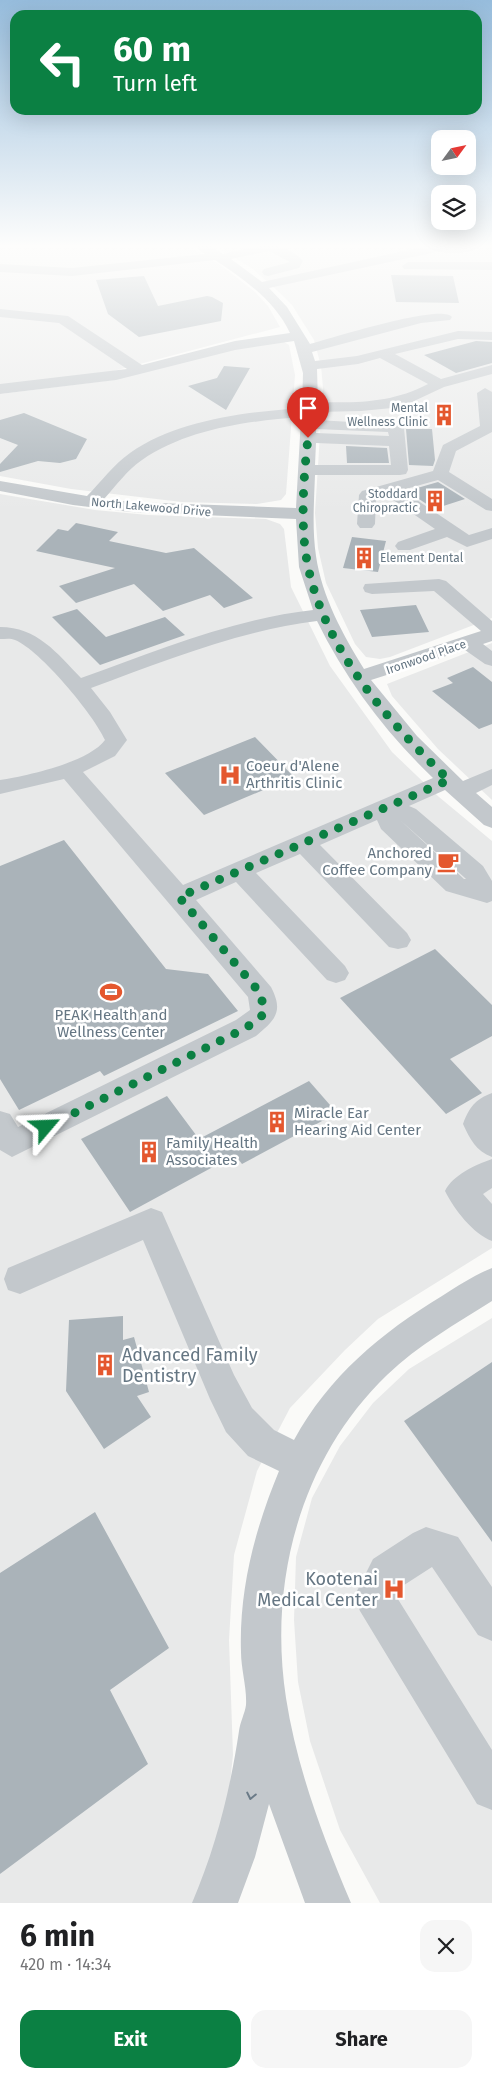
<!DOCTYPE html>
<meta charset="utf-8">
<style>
:root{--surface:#fff;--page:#f6f6f6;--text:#202124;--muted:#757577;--accent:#0b8043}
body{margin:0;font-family:"Fira Sans",sans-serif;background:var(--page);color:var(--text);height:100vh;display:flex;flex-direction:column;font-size:19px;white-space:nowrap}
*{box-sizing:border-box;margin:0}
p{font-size:16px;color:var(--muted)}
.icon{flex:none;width:28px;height:28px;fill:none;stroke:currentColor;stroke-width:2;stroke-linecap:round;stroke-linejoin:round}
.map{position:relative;height:1903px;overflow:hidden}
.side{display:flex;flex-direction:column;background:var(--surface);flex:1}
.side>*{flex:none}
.guide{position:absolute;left:10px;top:10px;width:472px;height:105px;border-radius:15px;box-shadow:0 5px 20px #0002;background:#0b8043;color:#fff;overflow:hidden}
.needle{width:32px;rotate:57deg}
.buttons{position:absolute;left:431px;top:130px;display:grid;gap:10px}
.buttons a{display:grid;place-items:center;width:45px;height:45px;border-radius:10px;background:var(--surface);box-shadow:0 5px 20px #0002;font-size:25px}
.pin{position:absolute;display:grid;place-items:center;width:42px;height:42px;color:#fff;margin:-51px -21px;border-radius:50% 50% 50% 0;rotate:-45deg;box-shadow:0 0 5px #0007}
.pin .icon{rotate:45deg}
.me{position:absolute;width:55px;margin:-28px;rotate:64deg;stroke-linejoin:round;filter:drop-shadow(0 0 4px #0008)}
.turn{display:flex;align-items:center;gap:18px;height:105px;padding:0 20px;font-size:22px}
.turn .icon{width:65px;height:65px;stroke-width:2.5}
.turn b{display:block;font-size:35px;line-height:42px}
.round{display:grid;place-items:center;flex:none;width:52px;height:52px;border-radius:15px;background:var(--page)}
.summary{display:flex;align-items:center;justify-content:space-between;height:85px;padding:0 20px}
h1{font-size:30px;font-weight:700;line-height:38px}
.button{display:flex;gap:10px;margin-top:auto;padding:10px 20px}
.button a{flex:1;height:58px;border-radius:15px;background:var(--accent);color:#fff;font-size:20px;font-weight:700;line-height:58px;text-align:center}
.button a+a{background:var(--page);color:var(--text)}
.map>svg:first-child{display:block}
.built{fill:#e8e9e9}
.building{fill:#aab3b9}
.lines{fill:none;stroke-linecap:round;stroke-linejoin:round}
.minor{fill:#c3c8cc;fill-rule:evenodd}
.oneway{stroke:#6a7a87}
.route{stroke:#0b8043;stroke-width:9;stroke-dasharray:0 16.2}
.labels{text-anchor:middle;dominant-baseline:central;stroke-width:5;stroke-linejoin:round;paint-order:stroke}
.far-poi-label{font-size:12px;fill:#657683;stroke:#fff;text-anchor:end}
.far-street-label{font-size:12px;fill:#657683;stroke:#fff}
.poi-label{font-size:15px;fill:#657683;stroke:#fff;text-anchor:start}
.near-poi-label{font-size:18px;fill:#657683;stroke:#fff;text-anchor:start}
</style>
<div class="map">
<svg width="492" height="1903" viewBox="0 0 492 1903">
<rect width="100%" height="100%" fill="#fafaf8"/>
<path class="built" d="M 0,245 L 186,245 L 222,266 L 255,292 L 268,306 L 280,327 L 91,377 L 0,386 Z
M 213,245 L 492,245 L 492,618 L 390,657 L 380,659 L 366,657 L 355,644 L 326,583 L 318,548 L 315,513 L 323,388 L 321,366 L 314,340 L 292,305 L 280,293 L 253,269 Z
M 284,342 L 289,345 L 295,375 L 286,494 L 281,500 L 257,504 L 182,502 L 71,489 L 0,476 L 0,394 L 113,380 L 247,345 Z
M 0,494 L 95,510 L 148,515 L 266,519 L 280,524 L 284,529 L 291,587 L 330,666 L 392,752 L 439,797 L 492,841 L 492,1248 L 378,1319 L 345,1350 L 290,1408 L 257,1471 L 234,1555 L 229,1640 L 233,1755 L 226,1821 L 194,1903 L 0,1903 Z
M 492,643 L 492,800 L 438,749 L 392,696 L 387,684 Z
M 492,1318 L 492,1903 L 380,1903 L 340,1830 L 310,1741 L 298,1682 L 294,1620 L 296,1557 L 312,1498 L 340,1446 L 373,1403 L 409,1369 Z"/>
<path class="building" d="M 391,275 L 453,276 L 459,303 L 396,302 Z
M 144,276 L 158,306 L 207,296 L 212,297 L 223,303 L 221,321 L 139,337 L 108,314 L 96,280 Z
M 476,341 L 492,342 L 492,363 L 456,373 L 424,355 Z
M 224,366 L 250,368 L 226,410 L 188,386 L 217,378 Z
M 24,413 L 87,439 L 76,459 L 60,463 L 38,461 L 0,472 L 0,464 L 18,445 L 0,438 L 0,420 Z
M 406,429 L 432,429 L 435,460 L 433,466 L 409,465 Z
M 346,446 L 387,448 L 389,463 L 347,463 Z
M 438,482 L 465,499 L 434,509 L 407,491 Z
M 76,523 L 118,532 L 109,541 L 166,553 L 194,548 L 253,598 L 224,608 L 210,595 L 163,611 L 134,584 L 76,603 L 59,586 L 115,568 L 36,551 L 58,529 L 68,531 Z
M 352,537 L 386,541 L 378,572 L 343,568 Z
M 416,605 L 429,632 L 372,637 L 360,610 Z
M 77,609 L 106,637 L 165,617 L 185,635 L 100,665 L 52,617 Z
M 473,667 L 492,682 L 492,724 L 479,729 L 432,691 L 453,683 L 447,678 Z
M 255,737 L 294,777 L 204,815 L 165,773 Z
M 64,840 L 166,969 L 208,974 L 238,1011 L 104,1076 L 100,1071 L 19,1110 L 0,1079 L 0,866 Z
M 435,949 L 492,1005 L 492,1036 L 450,1059 L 482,1093 L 446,1114 L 340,998 Z
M 309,1081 L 337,1113 L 242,1164 L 235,1155 L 130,1212 L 81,1139 L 167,1096 L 199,1139 Z
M 123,1316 L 123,1340 L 134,1337 L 149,1392 L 137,1396 L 151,1417 L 104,1449 L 66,1391 L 69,1320 Z
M 492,1362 L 492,1542 L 404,1421 Z
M 95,1512 L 169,1648 L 110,1690 L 148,1764 L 0,1874 L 0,1573 Z"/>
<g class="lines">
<path class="minor" d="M 193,245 L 209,245 L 223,254 C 249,248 282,236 303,261 L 299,268 L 268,276 L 264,275 L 262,272 L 264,269 L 290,262 L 269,251 L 231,259 L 262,282 L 431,245 L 456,245 L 450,249 L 269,288 L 287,307 L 310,344 C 330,339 441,303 452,317 L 450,320 L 421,323 L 312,352 L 315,361 L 357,356 L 458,331 L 492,332 L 492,340 L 458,339 L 395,354 L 441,379 L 492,365 L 492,374 L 444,387 L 412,402 L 392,408 L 361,411 L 317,412 L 317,420 L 402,425 L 404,428 L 408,470 L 406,474 L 400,475 L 315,475 C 314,502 312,529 316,556 C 322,597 343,635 364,669 L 481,631 L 434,591 L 372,594 L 365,592 L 363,588 L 365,584 L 439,579 L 446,581 L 492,621 L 492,641 L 483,644 L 492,651 L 492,666 L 485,664 L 465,650 L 371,680 L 417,736 L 463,781 L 492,769 L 492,785 L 476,793 L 492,807 L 492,828 L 484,825 L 445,790 L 409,806 L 416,809 L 483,866 L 492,881 L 492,901 L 487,903 L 446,891 L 381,829 L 377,820 L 320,845 L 407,933 L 411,940 L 407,947 L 398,949 L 389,947 L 300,854 L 256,873 L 345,966 L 349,973 L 345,980 L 336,983 L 327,980 L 236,882 L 196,900 L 271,987 C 284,1012 275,1020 256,1036 L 12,1157 L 0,1150 L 0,1111 L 10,1114 L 18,1127 L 236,1020 L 250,1010 L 248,997 L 64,779 L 0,794 L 0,780 C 27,776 89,762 105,740 C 94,715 40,650 15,640 C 11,638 5,639 0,639 L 0,627 C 37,627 57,653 81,678 C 157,651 232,619 313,610 L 299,567 L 296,519 L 131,512 L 73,505 L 0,491 L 0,481 L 87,496 C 101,482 113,465 130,453 C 177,420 246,412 302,408 L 303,373 L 294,341 L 235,350 L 116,380 L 0,394 L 0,384 L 127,369 L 59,323 L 0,317 L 0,309 L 68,316 L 142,365 L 235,341 L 290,333 C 275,301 244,279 215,260 L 72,276 L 0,272 L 0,264 L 72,268 L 205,254 ZM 380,358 L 428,384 C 392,403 357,403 318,402 L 317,369 L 358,364 ZM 301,417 L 296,508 L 131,502 L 104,499 C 116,486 127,470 142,460 C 187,429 248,421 301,417 ZM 316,429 L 388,432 L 389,436 L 316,433 ZM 316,443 L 389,446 L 391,465 L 315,465 ZM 317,621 C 346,680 385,732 433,778 L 183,885 L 83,772 L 115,756 L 127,740 L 110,712 L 91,688 C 165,661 238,631 317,621 ZM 400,820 L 465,878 L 466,879 L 464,879 Z
M 408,262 L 492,262 L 492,270 L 404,269 L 402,266 Z
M 485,388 L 492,392 L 492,432 L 456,451 L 449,472 L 492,499 L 492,511 L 486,510 L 438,480 L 402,490 L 469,535 L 492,528 L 492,539 L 467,547 L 447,537 L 410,550 L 398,550 L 395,546 L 398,542 L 435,529 L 386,495 L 376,498 L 375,524 L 372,528 L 360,528 L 357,524 L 359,495 L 362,491 L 433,471 L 443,445 L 480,426 L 477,393 Z
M 492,1093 L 492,1157 C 476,1151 470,1139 463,1124 C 469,1108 475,1099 492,1093 Z
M 492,1159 L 492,1188 L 483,1194 L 492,1204 L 492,1241 C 473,1234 454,1209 445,1191 C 453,1175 475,1165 492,1159 Z
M 151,1208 L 162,1212 L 234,1375 L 252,1408 L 274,1430 L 294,1440 C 329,1376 381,1333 442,1296 C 458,1286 474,1275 492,1268 L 492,1301 C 456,1324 418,1345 387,1375 C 301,1458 268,1581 286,1698 C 297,1769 323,1837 351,1903 L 305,1903 L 269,1804 L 255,1857 L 238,1903 L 192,1903 C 216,1847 230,1791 239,1731 C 240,1722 245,1713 246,1705 C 247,1688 241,1669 241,1652 C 239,1589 255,1529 279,1471 L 248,1456 L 226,1432 L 210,1399 L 143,1240 L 20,1294 L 8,1290 L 4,1279 L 8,1268 Z
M 426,1527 L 458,1537 L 492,1587 L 492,1641 L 478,1635 L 432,1567 L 401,1587 L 396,1596 L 492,1750 L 492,1810 L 477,1804 L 360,1611 L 354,1597 L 373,1559 L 413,1533 Z"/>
</g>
<defs><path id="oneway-chevron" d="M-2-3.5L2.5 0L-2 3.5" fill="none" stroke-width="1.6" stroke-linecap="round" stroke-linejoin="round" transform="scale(1.25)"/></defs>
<use class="oneway" href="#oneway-chevron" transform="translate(251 1796) rotate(102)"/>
<linearGradient id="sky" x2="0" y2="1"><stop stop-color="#96bcdc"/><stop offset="0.48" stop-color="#fdfdfc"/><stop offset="1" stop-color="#fdfdfc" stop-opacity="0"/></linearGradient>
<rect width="492" height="512" fill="url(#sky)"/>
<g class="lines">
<path class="route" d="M 46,1127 L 246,1028 L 264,1014 L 261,994 L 179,897 L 449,780 C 385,719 316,640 305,548 C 301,513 304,473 308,438"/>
</g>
<defs>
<g id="building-bare" transform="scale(1.725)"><path d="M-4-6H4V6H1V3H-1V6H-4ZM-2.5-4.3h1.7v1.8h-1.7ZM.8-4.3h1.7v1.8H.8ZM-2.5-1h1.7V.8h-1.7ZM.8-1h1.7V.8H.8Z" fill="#e4572e" stroke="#fff" stroke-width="2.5" paint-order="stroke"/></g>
<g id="hospital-bare" transform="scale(1.725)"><path d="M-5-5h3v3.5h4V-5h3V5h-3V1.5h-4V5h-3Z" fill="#e4572e" stroke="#fff" stroke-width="2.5" paint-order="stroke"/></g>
<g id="cafe-bare" transform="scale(1.725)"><path d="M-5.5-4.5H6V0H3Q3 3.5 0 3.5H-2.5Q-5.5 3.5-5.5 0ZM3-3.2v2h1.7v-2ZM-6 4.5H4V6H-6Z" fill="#e4572e" stroke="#fff" stroke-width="2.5" paint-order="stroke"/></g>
<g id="stadium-bare" transform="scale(1.725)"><path d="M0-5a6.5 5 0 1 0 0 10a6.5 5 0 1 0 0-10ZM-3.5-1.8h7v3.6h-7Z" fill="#e4572e" stroke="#fff" stroke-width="2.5" paint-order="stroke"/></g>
</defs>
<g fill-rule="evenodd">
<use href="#building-bare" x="444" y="415"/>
<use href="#building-bare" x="435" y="501"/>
<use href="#building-bare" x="364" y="558"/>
<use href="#hospital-bare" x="230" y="775"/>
<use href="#cafe-bare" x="448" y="862"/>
<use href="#stadium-bare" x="111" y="992"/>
<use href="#building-bare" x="277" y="1122"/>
<use href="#building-bare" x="149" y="1152"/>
<use href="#building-bare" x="105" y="1365"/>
<use href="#hospital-bare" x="394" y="1589"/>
</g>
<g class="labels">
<g class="far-poi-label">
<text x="428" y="408">Mental<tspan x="428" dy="14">Wellness Clinic</tspan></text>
<text x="418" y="494">Stoddard<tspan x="418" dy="14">Chiropractic</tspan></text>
<text x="380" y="558" text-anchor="start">Element Dental</text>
</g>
<g class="far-street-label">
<text transform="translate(151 507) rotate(5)">North Lakewood Drive</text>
<text transform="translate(426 657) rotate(-19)">Ironwood Place</text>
</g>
<g class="poi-label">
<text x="246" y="766">Coeur d'Alene<tspan x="246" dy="17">Arthritis Clinic</tspan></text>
<text x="432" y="853" text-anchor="end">Anchored<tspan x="432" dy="17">Coffee Company</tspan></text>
<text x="111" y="1015" text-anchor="middle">PEAK Health and<tspan x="111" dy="17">Wellness Center</tspan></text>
<text x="294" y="1113">Miracle Ear<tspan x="294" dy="17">Hearing Aid Center</tspan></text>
<text x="166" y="1143">Family Health<tspan x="166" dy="17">Associates</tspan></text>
</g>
<g class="near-poi-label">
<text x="122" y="1355">Advanced Family<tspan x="122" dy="21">Dentistry</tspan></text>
<text x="378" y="1579" text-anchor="end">Kootenai<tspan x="378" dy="21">Medical Center</tspan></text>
</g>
</g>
</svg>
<div class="buttons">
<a><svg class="needle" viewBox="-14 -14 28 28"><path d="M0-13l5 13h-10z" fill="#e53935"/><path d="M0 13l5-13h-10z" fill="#757577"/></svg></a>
<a><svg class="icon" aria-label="layers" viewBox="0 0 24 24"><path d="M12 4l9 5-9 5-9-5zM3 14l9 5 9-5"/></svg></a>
</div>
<div class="pin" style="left:308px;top:438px;background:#d93025"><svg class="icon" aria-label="arrive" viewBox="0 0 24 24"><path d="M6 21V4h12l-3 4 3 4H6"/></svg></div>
<svg class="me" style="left:46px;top:1127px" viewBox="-20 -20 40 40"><path d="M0-17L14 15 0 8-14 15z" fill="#0b8043" stroke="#fff" stroke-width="4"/></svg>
<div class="guide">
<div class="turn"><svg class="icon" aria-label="left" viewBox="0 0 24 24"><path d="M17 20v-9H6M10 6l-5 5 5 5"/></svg><div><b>60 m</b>Turn left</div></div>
</div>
</div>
<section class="side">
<div class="summary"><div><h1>6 min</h1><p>420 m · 14:34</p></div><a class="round"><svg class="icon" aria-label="close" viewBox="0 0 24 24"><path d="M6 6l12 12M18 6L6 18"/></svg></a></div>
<div class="button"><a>Exit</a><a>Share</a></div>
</section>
